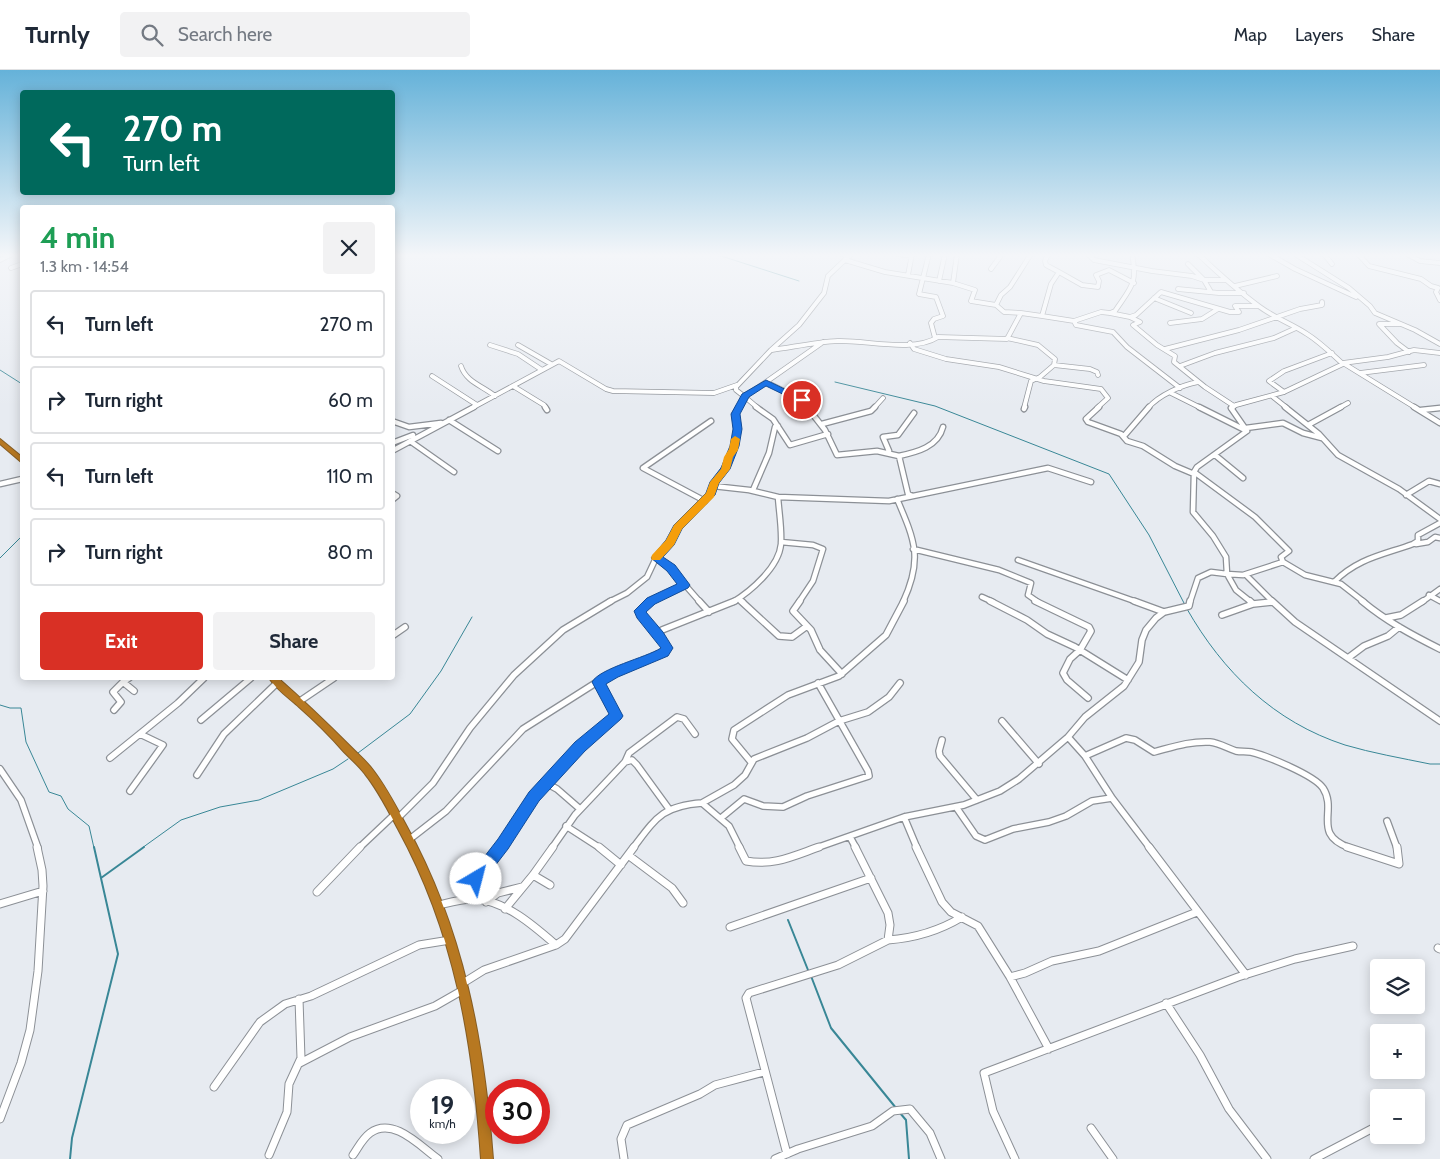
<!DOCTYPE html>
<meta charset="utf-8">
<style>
:root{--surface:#fff;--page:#f2f2f3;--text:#1f2937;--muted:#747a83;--line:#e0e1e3;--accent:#d93025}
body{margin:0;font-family:Cabin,sans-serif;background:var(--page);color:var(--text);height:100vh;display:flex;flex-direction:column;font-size:19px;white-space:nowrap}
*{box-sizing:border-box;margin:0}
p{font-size:16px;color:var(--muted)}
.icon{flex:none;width:28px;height:28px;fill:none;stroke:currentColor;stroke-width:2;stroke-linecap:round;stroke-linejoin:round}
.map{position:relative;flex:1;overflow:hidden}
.drawer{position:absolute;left:20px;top:135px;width:375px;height:475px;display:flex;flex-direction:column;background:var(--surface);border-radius:5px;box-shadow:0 2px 12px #0003}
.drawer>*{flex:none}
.hud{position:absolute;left:20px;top:20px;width:375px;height:105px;border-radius:5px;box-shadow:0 2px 12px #0003;background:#00695c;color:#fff;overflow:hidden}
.controls{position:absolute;left:1370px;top:889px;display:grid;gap:10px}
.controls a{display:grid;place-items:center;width:55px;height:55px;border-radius:5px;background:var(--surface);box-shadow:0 2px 12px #0003;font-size:25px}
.speed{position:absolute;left:410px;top:1009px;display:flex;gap:10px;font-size:25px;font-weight:700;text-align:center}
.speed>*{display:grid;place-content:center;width:65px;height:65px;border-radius:50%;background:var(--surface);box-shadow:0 2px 12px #0003;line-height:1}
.speed small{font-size:12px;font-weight:400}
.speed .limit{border:8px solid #d22;background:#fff;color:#111}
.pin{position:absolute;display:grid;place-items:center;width:42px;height:42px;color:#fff;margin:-21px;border:2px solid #fff;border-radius:50%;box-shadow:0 1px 5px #0007}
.me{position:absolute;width:55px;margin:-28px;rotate:37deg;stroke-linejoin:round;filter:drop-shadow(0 0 4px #0008)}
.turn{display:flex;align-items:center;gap:18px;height:105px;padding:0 20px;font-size:22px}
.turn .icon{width:65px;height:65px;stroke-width:2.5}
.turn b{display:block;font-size:35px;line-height:42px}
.round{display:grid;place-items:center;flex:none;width:52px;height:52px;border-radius:5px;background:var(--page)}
.overview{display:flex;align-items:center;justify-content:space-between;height:85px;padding:0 20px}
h1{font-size:30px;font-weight:700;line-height:38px;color:#1e9e55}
.cta{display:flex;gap:10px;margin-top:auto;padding:10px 20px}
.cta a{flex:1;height:58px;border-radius:5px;background:var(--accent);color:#fff;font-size:20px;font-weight:700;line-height:58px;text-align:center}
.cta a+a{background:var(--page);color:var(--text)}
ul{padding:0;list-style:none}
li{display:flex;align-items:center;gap:15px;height:68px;margin:0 10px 8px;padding:0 10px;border:2px solid var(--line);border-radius:5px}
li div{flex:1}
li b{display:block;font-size:19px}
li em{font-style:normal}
header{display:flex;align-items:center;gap:30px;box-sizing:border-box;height:70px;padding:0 25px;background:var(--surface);border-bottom:1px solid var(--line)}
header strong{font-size:24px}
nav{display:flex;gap:28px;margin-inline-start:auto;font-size:18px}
.search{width:350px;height:45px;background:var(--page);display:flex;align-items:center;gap:12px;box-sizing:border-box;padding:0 18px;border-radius:5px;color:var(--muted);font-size:19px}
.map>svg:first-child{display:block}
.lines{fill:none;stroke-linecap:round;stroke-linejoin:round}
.stream-far1{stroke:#398796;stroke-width:1}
.stream{stroke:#398796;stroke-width:2}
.minor-far3-casing{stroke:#8c9096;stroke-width:5.5}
.minor-far2-casing{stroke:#8c9096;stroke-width:7}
.minor-far1-casing{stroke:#8c9096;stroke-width:8}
.minor-casing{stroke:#8c9096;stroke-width:9}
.highway-casing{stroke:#855d25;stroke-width:2}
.minor-far3{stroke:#fff;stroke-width:4}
.minor-far2{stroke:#fff;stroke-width:4.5}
.minor-far1{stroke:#fff;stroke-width:5.5}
.minor{stroke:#fff;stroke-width:7}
.highway{fill:#b77821;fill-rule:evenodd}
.route{fill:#1a73e8;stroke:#114b97}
.slow{fill:#f59e0b}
</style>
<header>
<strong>Turnly</strong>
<div class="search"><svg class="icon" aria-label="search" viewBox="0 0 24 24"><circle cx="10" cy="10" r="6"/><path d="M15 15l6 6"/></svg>Search here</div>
<nav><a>Map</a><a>Layers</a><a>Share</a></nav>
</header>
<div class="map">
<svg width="1440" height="1089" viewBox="0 0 1440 1089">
<rect width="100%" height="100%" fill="#e7ebf1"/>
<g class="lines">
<path class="stream-far1" d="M 715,184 L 799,211
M 0,300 L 22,314
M 835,312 L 935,336 L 1109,404 L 1149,465 L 1185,535
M 0,488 L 22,466
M 1187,539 C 1223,602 1274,652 1345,675 C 1372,683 1401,688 1430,694 L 1440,694
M 0,635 L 10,638 L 21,638 L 26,672 L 49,722 L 61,726 L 68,739 L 89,756 L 94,778
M 358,683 L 410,644 L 441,601 L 472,547
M 142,778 L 181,750 L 220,737 L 259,730 L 333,699 L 348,689"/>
<path class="stream" d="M 101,808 L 144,777
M 788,850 L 808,900
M 811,906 L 831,958 L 896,1038
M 900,1043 L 906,1050 L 909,1089
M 70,1089 L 72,1068 L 118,884 L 94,777"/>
<g class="minor-far3-casing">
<path id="minor-far3" d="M 841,184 L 850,186
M 898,184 L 912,186
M 929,184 L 919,224 L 936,227 L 943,246 L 934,249 L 931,253 L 935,268
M 1088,184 L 1094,190 L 1152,201 L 1192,206 L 1204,210 L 1225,210
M 1198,184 C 1218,203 1238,221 1260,237 C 1275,248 1292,254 1307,264 C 1320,272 1332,284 1343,294 L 1284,322 L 1236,335 L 1231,338
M 1269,184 L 1295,199 L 1356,227
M 1295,184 L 1349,218 L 1370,236 L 1375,243 L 1415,260 L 1440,274
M 1324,184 L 1332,194
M 1358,184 L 1369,196 L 1421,209 L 1431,216 L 1438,218 L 1436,222 L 1440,230
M 1407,184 L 1420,191 L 1440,193
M 0,190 L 12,184
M 845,190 L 885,202 L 953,213 L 957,184
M 1188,194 L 1204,210 L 1211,222
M 11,198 L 22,194
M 991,199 L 1002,184
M 1059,202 L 1082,215 L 1098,217 L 1099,211 L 1096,205 L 1109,200 L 1134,213
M 908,205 L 912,184
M 939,211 L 945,184
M 953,213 L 975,220 L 971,231 L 996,235
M 1235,216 L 1277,206
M 1178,219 L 1219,223 L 1244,223
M 1154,228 L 1191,243
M 1021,243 L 1004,242 L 996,235 L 1001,225 L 1010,217 L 1031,184
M 1110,243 L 1130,247 L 1136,245 L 1161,222 L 1230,242 L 1239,242 L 1235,236 L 1258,236
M 1042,246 L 1074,251 L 1101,242 L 1110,243 L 1115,241 C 1131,217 1138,214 1132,184
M 1130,247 L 1140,252 L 1133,255 L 1157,275 L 1175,286 L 1174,292 L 1205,317 L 1234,336
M 1074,251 L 1076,255 L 1113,262 L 1127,277 L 1180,318
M 1170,253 L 1202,249 L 1218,239
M 1399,254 L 1379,254 L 1397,273 L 1409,282
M 1007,268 L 1038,275 L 1055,289 L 1054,295
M 910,273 L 914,279 L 946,289 L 999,297 L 1044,311 L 1101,319 L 1108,328 L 1097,338
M 490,275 L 518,284 L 542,300
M 518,275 L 551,294
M 1165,279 L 1239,260 L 1300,239 L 1322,235 L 1322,232
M 772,280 C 794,277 816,272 838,271 C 867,270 913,283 938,267 L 1007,269 L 1021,243 L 1042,246 L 1051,214 L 1059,202 L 1046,195 L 1045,191 L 1048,184
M 1343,293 L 1416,338
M 1343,293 L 1388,287 L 1414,280 L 1440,283
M 461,296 C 466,312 483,316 495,326
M 1180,296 L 1215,283 L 1274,268 L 1296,258
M 1360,303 L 1424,295
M 432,306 L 477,335
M 766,312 L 823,272
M 513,316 L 544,335 L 546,338
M 1284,322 L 1269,311 L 1284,301 L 1332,283
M 1171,323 L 1201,338
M 745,326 L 766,312 L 791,324 L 809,338
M 1272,326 L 1287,338
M 745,327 L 758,338
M 472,338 L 559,291 L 606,319 L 613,321 L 714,323 L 737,315
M 738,338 L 745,327 L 736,320 L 736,317 L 771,280 L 799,255 L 824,223 L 828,206 L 851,184
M 874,338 L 883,328
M 1024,338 L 1031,311 L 1040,307 L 1054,295 L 1090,299 L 1097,302 L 1098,305
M 1148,338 C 1159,325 1182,315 1198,312
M 1339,338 L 1348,333"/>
</g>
<g class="minor-far2-casing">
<path id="minor-far2" d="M 545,337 L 547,340
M 756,337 L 773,349 L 790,375 L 828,364
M 807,337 L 825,360 L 837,385 L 877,381 L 899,386 L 908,424 L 912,426
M 1099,337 L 1086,349 L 1088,352 L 1121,364 L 1127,371 L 1143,376 L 1175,396 L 1194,404
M 1199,337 L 1247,361
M 1285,337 L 1319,364 L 1338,385 L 1399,419 L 1440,449
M 1414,337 L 1440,353
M 1024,339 L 1025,337
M 1421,340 L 1440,338
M 449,350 L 498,381
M 392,351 L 409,357 L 441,353
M 822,354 L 871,341 L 875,337
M 1308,355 L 1341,337
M 1246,358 L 1283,353 L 1303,363 L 1322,368
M 1124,366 L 1149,337
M 410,371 L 454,402
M 392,373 L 413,365
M 392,381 L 474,337
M 889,381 L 883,367 L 898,365 L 914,343
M 1215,385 L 1243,408
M 899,386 C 917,382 938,377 943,357
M 1194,402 L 1255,447 L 1289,481 L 1281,487 L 1283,492
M 0,414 L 22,409
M 753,420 L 769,383 L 775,357 L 778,356
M 392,423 L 397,426 L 392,430
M 1406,425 L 1429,411 L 1440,414
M 778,427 L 889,431 L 1048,398 L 1091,412
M 897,429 C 915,471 923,489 903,532
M 705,431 L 643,398 L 711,351
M 781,472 L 813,475 L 823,479 L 813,511 L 799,532
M 1416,474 L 1428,472 L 1435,467 L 1440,468
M 913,479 L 999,500 L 1031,513 L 1028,525 L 1038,532
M 656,488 L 672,500 L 700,532
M 1018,490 L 1137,532
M 1246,505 L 1273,532
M 1334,512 C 1358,488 1383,485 1413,474 L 1418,471 L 1418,465 L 1440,453
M 1429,525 L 1440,531
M 982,527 L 993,532
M 739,529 L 743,532
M 609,532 L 627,523 L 647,507 L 655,490 L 670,472 L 678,457 L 707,428 L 713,416
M 649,532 L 684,515
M 733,532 C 751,521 779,497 781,474 C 782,459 779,442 778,427 L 749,420 L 713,416 C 729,393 741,373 735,344 L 739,337
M 1190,532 L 1198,508 L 1211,502 L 1227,504 L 1226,487 L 1213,466 L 1193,442 L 1194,402 L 1197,397 L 1247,361 L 1231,338 L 1233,337
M 1251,532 L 1236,520 L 1227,504 L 1243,505 L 1283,492 L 1305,505 L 1341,514 L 1364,532
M 1268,532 L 1272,532
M 1422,532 L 1440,519"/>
</g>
<g class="minor-far1-casing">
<path id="minor-far1" d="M 651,531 L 640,541 L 641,545 L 659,565
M 699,531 L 709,542
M 741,531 L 779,566 L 792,567 L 807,556
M 800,531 L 793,541 L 811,560 L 820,580 L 842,604
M 990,531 L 1027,550 L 1047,564 L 1075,577 L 1128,610
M 1035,531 L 1089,557 L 1091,561 L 1080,580 L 1070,589 L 1063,603 L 1067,610 L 1088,628
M 1134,531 L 1164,542
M 1272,531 L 1295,552 L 1440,651
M 1362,531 C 1386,551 1412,565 1440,579
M 1253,534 L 1272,532
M 1222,545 L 1253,534 L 1250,531
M 1386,548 L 1401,545 L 1423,531
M 392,566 L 405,557
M 1348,588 L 1364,576 L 1388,566 L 1399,557
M 129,608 L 123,612 L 134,621
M 300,631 L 334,608
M 114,640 L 121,632 L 113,622 L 123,612
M 201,650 L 251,608
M 1002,651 L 1039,694
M 1068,667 L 1085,686 L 1112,728
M 942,670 L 939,681 L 940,686 L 977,730
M 1085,686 L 1126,668 L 1135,670 L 1154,682 C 1173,677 1190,671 1210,672 C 1219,673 1227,678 1236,681 C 1241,682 1246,681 1251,682 C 1267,686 1314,705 1323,718 C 1338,741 1311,764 1350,778
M 110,688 L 178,633 L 204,608
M 625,692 L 632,690 L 637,695 L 669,739
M 751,692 L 732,669 L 734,660 L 788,625 L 839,606 L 886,565 L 904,531
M 0,699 L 21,730 L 38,778
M 197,705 L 224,664 L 278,612
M 546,713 L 557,719 L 580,739
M 130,721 L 163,675 L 140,664
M 702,733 L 734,715 L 745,705 L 754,689 L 807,668 L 839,651 L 868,642 L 889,627 L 900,613
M 956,737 L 976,766 L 985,770 L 1013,759 L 1049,752 L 1066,746 L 1092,731 L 1112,728 L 1150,778
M 904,747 L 917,778
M 398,748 L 433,713 L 470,658 L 514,605 L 563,560 L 611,531
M 721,748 L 744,729 L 763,736 L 783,737 L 807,726 L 869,706 L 868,701 L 818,613
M 1387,751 L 1397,778
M 566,756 L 600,778
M 850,767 L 856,778
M 410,769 L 446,741 L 523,659 L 605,607 L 663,582 L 667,578 L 659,565 L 662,560 L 735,531
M 359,778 L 395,744
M 500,778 L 534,726 L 580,676 L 616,646 L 598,612
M 552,778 L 575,745 L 625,692 L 629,683 L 677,647 L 684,649 L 695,664
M 633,778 C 656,748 662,736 702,733 L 729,756 L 740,778
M 816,778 L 904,747 L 964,735 L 1000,721 L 1019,709 L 1068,667 L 1085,647 L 1124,616 L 1139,592 L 1142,570 L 1146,560 L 1156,548 L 1164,542 L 1189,536 L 1190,531"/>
</g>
<g class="minor-casing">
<path id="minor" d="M 599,777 L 621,795
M 739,777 L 746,791 C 774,796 793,786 819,777
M 916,777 L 942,832 L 951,842 L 978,856 L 1010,907 L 1025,903 L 1052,891 L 1099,881 L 1197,842
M 1149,777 L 1246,905
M 1347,777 L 1399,794 L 1397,777
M 628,785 L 672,818 L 683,833
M 533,805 L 550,815
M 317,822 L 360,777
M 466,829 L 471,814 L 501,777
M 486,832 L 498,823 L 522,817
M 0,834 L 43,821
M 439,835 C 451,832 464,828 477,829 C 507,832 534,856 556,875
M 505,839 L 533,805 L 553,777
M 730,857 L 871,808
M 888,870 C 915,868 939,861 962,847
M 1438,878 L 1440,879
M 1010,907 L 1049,979
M 463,913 L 484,900 L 556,875 L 565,869 L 634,777
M 1166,933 L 1200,985 L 1229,1039 L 1267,1089
M 300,993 L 350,967 L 435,936 L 463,920
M 214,1017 L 260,952 L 285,934 L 311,926 L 419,875 L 450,870
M 0,1049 L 21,993 L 30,960 L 38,901 L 43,816 L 42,800 L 37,777
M 1091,1058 L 1113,1089
M 787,1084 L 746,928 L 749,923 L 838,895 L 888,870 L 890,855 L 888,843 L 855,777
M 269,1085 L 287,1042 L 289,1014 L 301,988 L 299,929
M 353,1085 C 358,1078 362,1069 370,1063 C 393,1046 420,1076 438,1089
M 624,1089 L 621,1069 L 627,1055 L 700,1024 L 715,1015 L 764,1002
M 775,1089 L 798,1079 L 872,1056 L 893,1041 L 910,1039 L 930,1063 L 941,1089
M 1015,1089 L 993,1041 L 984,1003 L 1238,907 L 1295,889 L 1353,876
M 1314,1089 L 1379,1055"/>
</g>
<g class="highway-casing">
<path id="highway" d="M 0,369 L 22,387 L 22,392 L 20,391 L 0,374 Z
M 269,608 L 278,608 C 303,630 328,654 352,678 C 359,685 367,692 373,700 C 386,717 396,736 406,755 C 464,860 484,971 493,1089 L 481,1089 C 473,972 455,863 398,759 C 388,740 378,720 365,704 C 359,696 351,689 344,682 C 330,666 315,651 299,637 C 289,628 276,619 269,608 Z"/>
</g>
<use href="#minor-far3" class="minor-far3"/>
<use href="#minor-far2" class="minor-far2"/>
<use href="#minor-far1" class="minor-far1"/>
<use href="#minor" class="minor"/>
<use href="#highway" class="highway"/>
</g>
<linearGradient id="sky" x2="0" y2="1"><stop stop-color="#65b2d9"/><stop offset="0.55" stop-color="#f4f6f9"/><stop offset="1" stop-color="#f4f6f9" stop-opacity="0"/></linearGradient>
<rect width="1440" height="337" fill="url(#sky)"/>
<path class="route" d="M 766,310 L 807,330 L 799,332 L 766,316 L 749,327 L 740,344 L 742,359 L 739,376 L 730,399 L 719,413 L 715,425 L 682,459 L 674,475 L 663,487 L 675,495 L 690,515 L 688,518 L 655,534 L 646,542 L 663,562 L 673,578 L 668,586 L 618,607 L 606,614 L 623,646 L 621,649 L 585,681 L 539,731 L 508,779 L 481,814 L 476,816 L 471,814 L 469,809 L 471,804 L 498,769 L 529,722 L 575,672 L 609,644 L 592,612 C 600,598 645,588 661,578 L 637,548 L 634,541 L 647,528 L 677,514 L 667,501 L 651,488 L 666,470 L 674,455 L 706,423 L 710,412 L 721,398 L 730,376 L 733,359 L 731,344 L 742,324 Z"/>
<path class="slow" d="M 735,366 L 740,369 L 738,380 L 733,387 L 730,399 L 719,413 L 714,427 L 682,459 L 674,475 L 660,490 L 652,490 L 651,488 L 652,485 L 666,470 L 674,455 L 706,423 L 710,412 L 721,399 L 724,387 L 729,379 L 731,369 Z"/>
</svg>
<div class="controls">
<a><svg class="icon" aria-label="layers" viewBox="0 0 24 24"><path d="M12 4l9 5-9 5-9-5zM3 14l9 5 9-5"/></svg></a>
<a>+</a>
<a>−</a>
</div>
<div class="speed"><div>19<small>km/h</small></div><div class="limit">30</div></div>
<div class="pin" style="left:802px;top:330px;background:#d93025"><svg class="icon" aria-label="arrive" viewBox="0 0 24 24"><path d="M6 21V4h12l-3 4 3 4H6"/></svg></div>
<svg class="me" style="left:476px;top:809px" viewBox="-20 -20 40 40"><circle r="19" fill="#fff"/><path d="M0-13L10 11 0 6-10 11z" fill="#1a73e8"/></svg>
<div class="hud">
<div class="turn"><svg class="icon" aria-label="left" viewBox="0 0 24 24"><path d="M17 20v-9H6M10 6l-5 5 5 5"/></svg><div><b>270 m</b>Turn left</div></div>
</div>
<section class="drawer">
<div class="overview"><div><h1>4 min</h1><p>1.3 km · 14:54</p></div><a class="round"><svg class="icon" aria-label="close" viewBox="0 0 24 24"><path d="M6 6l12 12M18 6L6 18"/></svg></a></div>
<ul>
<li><svg class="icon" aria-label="left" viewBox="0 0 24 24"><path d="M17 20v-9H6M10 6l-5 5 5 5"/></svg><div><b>Turn left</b></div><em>270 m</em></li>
<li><svg class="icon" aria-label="right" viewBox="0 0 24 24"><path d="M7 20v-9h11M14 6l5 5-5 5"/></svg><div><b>Turn right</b></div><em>60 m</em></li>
<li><svg class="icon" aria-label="left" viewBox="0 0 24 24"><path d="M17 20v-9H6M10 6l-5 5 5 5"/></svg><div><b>Turn left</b></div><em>110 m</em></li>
<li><svg class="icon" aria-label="right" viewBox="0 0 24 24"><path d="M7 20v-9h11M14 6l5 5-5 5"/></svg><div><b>Turn right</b></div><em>80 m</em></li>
</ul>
<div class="cta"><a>Exit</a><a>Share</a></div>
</section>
</div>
